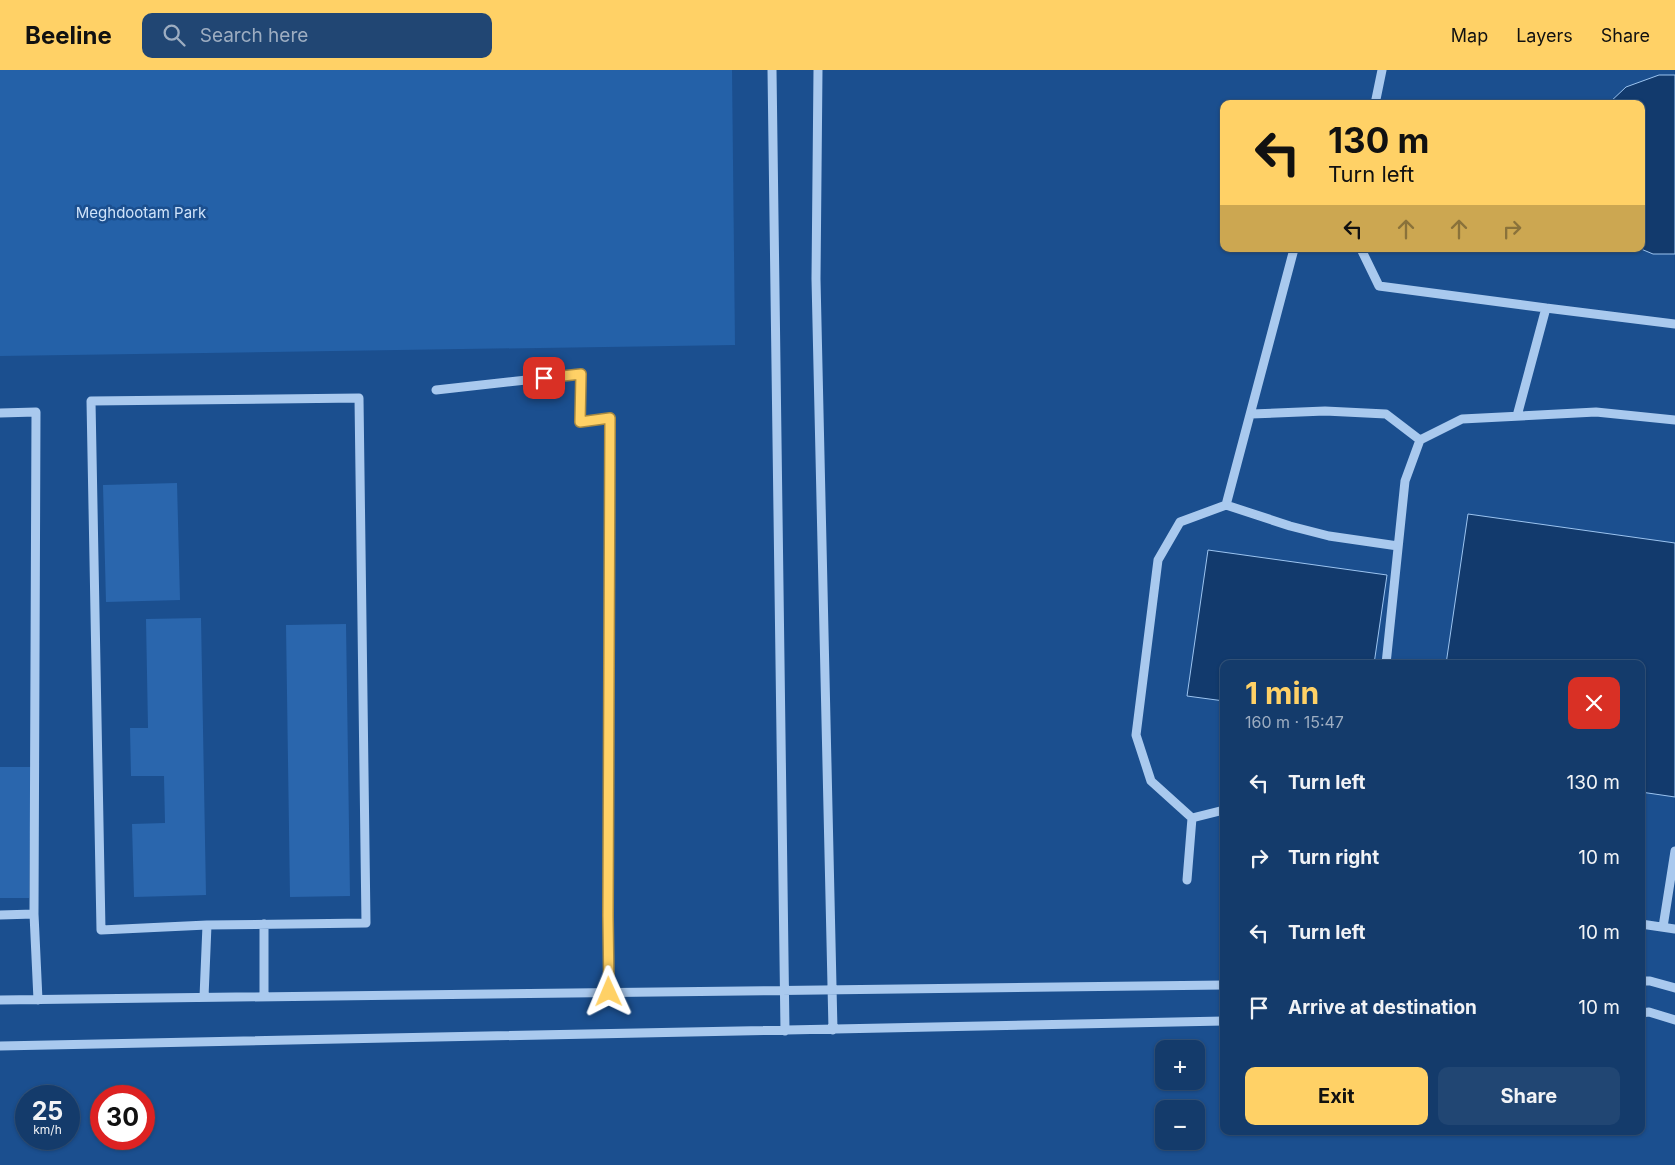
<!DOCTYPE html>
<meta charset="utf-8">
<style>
:root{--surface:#143b6b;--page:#214673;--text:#f1f3f6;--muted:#9dadc1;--line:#33557e;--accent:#ffd166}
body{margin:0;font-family:Inter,sans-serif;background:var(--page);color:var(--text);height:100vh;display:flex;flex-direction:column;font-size:19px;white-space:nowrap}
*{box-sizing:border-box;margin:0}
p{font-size:16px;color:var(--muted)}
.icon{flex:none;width:28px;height:28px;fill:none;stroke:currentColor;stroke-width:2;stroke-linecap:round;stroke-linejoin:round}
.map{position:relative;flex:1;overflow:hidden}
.drawer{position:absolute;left:1220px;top:590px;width:425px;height:475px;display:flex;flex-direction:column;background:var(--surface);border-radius:10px;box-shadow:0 1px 4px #0004,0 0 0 1px var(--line)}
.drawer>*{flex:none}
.top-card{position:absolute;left:1220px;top:30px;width:425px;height:152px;border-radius:10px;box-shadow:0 1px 4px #0004,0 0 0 1px var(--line);background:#ffd166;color:#111;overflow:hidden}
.buttons{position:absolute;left:1155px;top:970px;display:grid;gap:10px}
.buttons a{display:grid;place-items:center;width:50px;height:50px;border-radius:10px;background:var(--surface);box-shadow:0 1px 4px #0004,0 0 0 1px var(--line);font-size:25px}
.speed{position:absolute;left:15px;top:1015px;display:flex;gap:10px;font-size:25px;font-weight:700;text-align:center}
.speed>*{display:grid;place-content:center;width:65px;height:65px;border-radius:50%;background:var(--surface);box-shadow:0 1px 4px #0004,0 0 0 1px var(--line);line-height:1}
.speed small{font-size:12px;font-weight:400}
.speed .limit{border:8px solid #d22;background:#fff;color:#111}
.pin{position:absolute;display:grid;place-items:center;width:42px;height:42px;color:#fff;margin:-21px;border-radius:10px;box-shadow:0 2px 8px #0006}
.me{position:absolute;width:55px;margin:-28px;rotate:359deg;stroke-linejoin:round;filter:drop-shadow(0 0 4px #0008)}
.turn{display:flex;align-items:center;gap:18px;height:105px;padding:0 25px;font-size:22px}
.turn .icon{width:65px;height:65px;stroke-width:2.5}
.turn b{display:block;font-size:35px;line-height:42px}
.lanes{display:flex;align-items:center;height:48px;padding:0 25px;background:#0003;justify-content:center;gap:25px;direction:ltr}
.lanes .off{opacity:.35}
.round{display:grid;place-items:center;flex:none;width:52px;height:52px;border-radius:10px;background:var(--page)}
.headline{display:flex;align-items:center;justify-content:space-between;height:85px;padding:0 25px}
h1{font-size:30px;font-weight:700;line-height:38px;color:var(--accent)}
.button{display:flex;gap:10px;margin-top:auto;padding:10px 25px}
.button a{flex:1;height:58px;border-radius:10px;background:var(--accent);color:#111;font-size:20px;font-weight:700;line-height:58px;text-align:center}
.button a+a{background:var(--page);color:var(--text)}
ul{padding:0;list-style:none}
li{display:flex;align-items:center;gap:15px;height:75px;padding:0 25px}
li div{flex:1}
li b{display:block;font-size:19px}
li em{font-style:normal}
header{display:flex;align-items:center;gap:30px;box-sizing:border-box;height:70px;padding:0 25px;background:var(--accent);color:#111}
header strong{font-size:24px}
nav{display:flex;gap:28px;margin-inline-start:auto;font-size:18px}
.search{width:350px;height:45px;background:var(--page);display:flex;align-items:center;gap:12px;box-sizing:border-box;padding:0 18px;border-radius:10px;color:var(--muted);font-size:19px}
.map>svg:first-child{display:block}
.green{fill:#2461a8}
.water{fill:#123a6d;stroke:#9cc4f0}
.building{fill:#2a66ad}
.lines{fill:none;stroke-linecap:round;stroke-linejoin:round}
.minor{stroke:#a9c9ee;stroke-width:9}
.route-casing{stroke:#a68842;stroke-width:12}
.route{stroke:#ffd166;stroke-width:9}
.labels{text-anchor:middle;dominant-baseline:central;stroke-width:5;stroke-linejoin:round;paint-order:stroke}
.park-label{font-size:15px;fill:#cfe3fa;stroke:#1b4f8f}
</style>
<header>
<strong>Beeline</strong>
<div class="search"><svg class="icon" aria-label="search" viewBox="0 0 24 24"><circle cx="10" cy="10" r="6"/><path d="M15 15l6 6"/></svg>Search here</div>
<nav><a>Map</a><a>Layers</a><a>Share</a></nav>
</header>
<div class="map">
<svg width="1675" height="1095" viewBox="0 0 1675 1095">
<rect width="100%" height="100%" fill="#1b4f8f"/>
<path class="green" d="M 0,0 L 732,0 L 735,275 L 0,286 Z"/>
<path class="water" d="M 1659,5 L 1675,5 L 1675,184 L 1653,184 L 1641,179 L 1641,34 L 1608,34 L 1626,17 Z
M 1468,444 L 1675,473 L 1675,727 L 1641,722 L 1641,594 L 1446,594 Z
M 1208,480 L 1387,505 L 1374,594 L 1224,594 L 1224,631 L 1187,626 Z"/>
<path class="building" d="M 177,413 L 180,530 L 106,532 L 103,415 Z
M 201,548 L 206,825 L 134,827 L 132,754 L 165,753 L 164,706 L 131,706 L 130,658 L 148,658 L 146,549 Z
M 346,554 L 350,826 L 290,827 L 286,555 Z
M 0,697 L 31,697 L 29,828 L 0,828 Z"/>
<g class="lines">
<path class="minor" d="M 772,0 L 785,961
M 818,0 L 816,209 L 833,960
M 1375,34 L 1382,0
M 1361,179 L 1379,216 L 1546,238 L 1517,346
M 1546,238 L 1675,254
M 436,320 L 581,304 L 580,352 L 610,348 L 608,846 L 609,923
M 0,343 L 36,342 L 34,844 L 38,930
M 1251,344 L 1325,341 L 1386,344 L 1420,370
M 1226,435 L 1290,456 L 1329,466 L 1398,476
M 1386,594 L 1405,411 L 1420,370 L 1462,349 L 1596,342 L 1675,350
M 1192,748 L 1224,740
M 1187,810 L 1192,748 L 1151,711 L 1136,665 L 1158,490 L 1180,452 L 1226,435 L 1294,179
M 0,845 L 34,844
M 1641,854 L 1675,859
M 1663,857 L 1675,781
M 1641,911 L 1650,911 L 1675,918
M 204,927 L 207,855 L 101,860 L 91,331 L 359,328 L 366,853 L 207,855
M 264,927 L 264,854
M 0,930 L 1224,915
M 1641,943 L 1649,942 L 1675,950
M 0,976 L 1224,951"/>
</g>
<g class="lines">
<g class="route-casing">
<path id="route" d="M 544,308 L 581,304 L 580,352 L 610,348 L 608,846 L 609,922"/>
</g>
<use href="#route" class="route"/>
</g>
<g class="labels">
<g class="park-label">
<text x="141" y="142">Meghdootam Park</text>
</g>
</g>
</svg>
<div class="buttons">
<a>+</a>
<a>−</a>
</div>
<div class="speed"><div>25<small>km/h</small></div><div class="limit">30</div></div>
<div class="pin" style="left:544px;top:308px;background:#d93025"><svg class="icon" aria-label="arrive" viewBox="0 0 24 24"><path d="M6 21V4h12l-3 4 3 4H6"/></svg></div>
<svg class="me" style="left:609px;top:922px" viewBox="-20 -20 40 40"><path d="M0-17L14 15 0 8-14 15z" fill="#ffd166" stroke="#fff" stroke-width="4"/></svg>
<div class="top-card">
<div class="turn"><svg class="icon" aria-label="left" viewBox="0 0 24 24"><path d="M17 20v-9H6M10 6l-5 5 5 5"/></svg><div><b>130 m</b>Turn left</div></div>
<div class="lanes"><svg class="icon" aria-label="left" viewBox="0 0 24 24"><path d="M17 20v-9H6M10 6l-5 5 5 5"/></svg><svg class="icon off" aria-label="ahead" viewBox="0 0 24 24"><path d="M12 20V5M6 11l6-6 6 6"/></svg><svg class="icon off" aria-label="ahead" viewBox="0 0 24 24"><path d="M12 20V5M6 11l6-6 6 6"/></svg><svg class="icon off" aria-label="right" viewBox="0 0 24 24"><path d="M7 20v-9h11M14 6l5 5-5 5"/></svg></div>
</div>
<section class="drawer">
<div class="headline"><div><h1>1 min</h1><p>160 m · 15:47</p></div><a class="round" style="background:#d93025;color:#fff"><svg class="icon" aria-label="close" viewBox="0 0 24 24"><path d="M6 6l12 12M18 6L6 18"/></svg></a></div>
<ul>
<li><svg class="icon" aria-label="left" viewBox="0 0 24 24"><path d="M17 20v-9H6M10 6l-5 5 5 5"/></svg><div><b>Turn left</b></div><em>130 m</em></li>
<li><svg class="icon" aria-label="right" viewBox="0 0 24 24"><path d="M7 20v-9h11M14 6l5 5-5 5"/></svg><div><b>Turn right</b></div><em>10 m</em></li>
<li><svg class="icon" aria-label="left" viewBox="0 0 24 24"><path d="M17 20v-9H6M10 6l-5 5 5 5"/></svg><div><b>Turn left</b></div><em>10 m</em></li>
<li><svg class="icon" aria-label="arrive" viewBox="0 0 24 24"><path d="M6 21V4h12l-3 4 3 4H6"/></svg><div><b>Arrive at destination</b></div><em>10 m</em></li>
</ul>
<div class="button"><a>Exit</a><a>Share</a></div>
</section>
</div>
